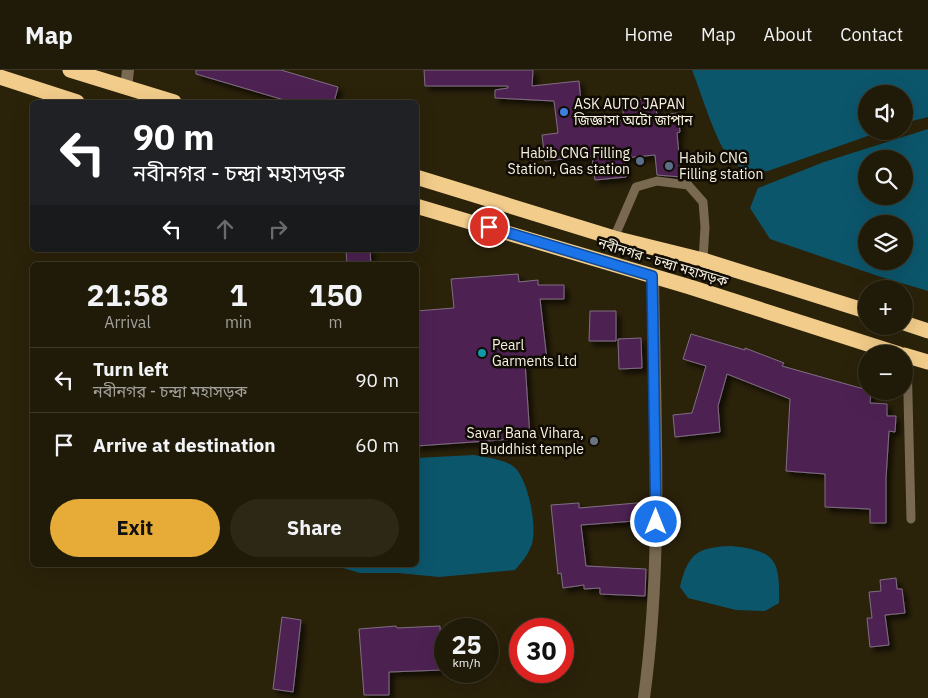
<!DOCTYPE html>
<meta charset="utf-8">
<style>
:root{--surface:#201a08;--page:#2d2716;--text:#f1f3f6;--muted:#a2a19c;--line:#3d3829;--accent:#e7ac37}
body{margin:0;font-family:"IBM Plex Sans","Noto Sans Bengali",sans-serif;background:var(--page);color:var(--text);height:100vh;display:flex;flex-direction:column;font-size:19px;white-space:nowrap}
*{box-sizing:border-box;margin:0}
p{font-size:16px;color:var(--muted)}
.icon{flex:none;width:28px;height:28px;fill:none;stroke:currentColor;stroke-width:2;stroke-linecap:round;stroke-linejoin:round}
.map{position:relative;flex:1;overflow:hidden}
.drawer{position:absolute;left:30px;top:192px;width:389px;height:305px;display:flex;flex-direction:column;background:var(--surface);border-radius:8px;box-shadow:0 5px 20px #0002,0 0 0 1px var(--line)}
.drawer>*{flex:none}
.top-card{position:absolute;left:30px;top:30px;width:389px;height:152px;border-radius:8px;box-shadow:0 5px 20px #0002,0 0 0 1px var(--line);background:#202124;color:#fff;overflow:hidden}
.fabs{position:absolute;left:858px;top:15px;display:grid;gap:10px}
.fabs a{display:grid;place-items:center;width:55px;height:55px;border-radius:50%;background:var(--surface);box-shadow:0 5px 20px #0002,0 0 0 1px var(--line);font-size:25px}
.speed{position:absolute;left:434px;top:548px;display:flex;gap:10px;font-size:25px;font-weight:700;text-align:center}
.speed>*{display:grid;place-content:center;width:65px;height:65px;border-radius:50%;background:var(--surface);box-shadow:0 5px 20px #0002,0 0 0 1px var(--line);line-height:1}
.speed small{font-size:12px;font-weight:400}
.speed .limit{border:8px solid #d22;background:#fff;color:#111}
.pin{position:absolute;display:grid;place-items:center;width:42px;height:42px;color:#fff;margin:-21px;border:2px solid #fff;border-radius:50%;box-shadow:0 1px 5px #0007}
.me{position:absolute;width:55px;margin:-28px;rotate:0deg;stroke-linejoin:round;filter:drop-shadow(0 0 4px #0008)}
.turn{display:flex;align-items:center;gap:18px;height:105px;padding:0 20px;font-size:22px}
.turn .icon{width:65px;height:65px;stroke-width:2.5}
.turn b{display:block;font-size:35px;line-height:42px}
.lanes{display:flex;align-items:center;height:48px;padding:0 20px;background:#0003;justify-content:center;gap:25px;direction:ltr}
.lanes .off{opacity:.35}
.eta{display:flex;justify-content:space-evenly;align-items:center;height:85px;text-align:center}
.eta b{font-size:30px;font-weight:700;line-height:35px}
.action{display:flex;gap:10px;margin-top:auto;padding:10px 20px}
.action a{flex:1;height:58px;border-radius:30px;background:var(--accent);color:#111;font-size:20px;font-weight:700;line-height:58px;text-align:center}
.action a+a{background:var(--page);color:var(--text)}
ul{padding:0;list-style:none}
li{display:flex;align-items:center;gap:15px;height:65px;padding:0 20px;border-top:1px solid var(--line)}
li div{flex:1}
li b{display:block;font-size:19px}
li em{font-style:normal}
header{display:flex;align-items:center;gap:30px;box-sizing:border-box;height:70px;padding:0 25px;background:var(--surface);border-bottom:1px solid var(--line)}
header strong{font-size:24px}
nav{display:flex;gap:28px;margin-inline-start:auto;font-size:18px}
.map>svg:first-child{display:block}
.water{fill:#0c566c;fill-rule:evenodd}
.building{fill:#4d2353;stroke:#806d82;filter:url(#shadow)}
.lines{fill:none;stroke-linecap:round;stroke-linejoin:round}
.lane{stroke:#786950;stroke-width:9}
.street{stroke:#786950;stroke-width:12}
.highway{stroke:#f2cc8a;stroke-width:15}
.route-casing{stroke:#114b97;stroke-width:12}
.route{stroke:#1a73e8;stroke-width:9}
.shop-dot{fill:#3f7fe0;stroke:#100c04;stroke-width:2}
.service-dot{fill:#5c6f8a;stroke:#100c04;stroke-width:2}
.culture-dot{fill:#0f9aa8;stroke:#100c04;stroke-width:2}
.worship-dot{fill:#6b7280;stroke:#100c04;stroke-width:2}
.labels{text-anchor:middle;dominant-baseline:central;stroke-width:5;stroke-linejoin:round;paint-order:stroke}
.poi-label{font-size:14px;fill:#f8f2e4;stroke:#100c04;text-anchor:start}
.street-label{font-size:14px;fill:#f8f2e4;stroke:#100c04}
</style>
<header>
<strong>Map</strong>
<nav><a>Home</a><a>Map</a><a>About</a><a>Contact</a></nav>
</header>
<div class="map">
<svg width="928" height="628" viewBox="0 0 928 628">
<defs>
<filter id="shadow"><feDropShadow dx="4.5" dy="4.5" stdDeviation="2.5" flood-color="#0009"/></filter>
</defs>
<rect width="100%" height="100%" fill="#2b220a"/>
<path class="water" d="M 692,0 L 928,0 L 928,47 L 904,53 L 904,24 L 866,24 L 866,61 L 882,61 L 768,101 C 755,102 741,101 731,90 C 716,74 701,22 692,0 Z
M 928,59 L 928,221 L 878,206 L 770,169 L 750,138 L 758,118 L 824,92 ZM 866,89 L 904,89 L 904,126 L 866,126 ZM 866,154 L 904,154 L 904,191 L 866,191 Z
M 474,385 C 487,388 508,389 517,400 C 529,415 537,456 532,474 C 528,485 522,492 515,500 L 439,507 L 398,503 L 360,503 L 333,495 L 416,495 L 416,388 Z
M 732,476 C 776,481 780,490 779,533 L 765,541 L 736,540 L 688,528 L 680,517 C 688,482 699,477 732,476 Z"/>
<path class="building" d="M 196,0 L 281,0 L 338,17 L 334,32 L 291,32 L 196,4 Z
M 424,0 L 533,0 L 532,16 L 579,11 L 583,55 L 624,50 L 622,31 L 655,28 L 657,45 L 678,43 L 680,62 L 677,63 L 681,107 L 657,105 L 655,85 L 624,88 L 626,107 L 595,110 L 592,86 L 545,91 L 542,65 L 558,63 L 554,31 L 495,28 L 495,20 L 508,18 L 508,16 L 425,16 Z
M 346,180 L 370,180 L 371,195 L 347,195 Z
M 518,204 L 519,212 L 538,210 L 538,215 L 564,215 L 564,229 L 540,229 L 547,290 L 525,292 L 530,368 L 416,376 L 416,241 L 454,238 L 451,209 Z
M 590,241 L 616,241 L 616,271 L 589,271 Z
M 691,264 L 745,280 L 745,278 L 784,293 L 782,296 L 871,321 L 870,333 L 887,334 L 887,346 L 896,346 L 895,362 L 889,361 L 886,408 L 886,453 L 870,453 L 870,439 L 825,437 L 825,404 L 786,401 L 790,329 L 727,304 L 718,336 L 720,362 L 675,367 L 673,345 L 692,343 L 706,296 L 683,289 Z
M 641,268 L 642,298 L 619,299 L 618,269 Z
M 648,432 L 648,450 L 581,455 L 586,496 L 646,499 L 645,526 L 600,524 L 600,518 L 584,519 L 584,515 L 563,518 L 561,503 L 558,504 L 551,435 L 579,433 L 579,438 Z
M 896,508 L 897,519 L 902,519 L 905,543 L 885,545 L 889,575 L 870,577 L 867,548 L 872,548 L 869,522 L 881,521 L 880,510 Z
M 282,547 L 301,550 L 293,622 L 273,619 Z
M 396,556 L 397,558 L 440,556 L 442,600 L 389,602 L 389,625 L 364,625 L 359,559 Z"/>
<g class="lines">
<path class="lane" d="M 614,168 L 636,117 L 657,111 L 688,115 L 703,132 L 705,157 L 703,190
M 907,286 L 911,449"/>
<path class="street" d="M 126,18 L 128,0
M 644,628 C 663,488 655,346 653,206"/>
<path class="highway" d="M 70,0 L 174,32
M 0,7 L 77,32
M 416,107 L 614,168 L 703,190 L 866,241
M 416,136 L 690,217 L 899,284
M 904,253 L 928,261
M 904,285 L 928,292"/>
</g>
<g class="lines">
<g class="route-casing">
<path id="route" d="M 489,157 L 652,206 L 656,452"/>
</g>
<use href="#route" class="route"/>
</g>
<circle class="shop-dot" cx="564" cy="42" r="5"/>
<g class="service-dot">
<circle cx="640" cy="91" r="5"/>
<circle cx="669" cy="96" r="5"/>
</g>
<circle class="culture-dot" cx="482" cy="283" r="5"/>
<circle class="worship-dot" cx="594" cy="371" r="5"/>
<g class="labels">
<g class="poi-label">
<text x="574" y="34">ASK AUTO JAPAN<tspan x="574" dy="16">জিজ্ঞাসা অটো জাপান</tspan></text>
<text x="630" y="83" text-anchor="end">Habib CNG Filling<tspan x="630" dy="16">Station, Gas station</tspan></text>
<text x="679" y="88">Habib CNG<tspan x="679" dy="16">Filling station</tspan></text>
<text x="492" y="275">Pearl<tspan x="492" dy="16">Garments Ltd</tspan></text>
<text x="584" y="363" text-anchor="end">Savar Bana Vihara,<tspan x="584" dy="16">Buddhist temple</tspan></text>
</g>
<g class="street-label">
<text transform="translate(663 192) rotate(17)">নবীনগর - চন্দ্রা মহাসড়ক</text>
</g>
</g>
</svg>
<div class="fabs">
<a><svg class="icon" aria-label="sound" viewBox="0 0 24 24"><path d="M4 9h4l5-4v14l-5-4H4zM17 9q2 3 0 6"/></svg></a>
<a><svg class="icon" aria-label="search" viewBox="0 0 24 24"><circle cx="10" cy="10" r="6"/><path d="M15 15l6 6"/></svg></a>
<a><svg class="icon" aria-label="layers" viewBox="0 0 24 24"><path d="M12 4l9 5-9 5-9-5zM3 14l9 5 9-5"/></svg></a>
<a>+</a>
<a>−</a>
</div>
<div class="speed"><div>25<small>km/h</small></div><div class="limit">30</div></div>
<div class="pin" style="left:489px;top:157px;background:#d93025"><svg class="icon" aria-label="arrive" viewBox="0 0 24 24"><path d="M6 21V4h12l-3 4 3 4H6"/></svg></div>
<svg class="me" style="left:656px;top:452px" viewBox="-20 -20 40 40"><circle r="17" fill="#1a73e8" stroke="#fff" stroke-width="3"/><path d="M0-11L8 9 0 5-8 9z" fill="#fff"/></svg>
<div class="top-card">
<div class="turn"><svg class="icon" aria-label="left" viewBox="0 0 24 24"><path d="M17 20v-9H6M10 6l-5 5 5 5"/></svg><div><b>90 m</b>নবীনগর - চন্দ্রা মহাসড়ক</div></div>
<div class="lanes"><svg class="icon" aria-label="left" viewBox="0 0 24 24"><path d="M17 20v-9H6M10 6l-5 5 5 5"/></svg><svg class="icon off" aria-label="ahead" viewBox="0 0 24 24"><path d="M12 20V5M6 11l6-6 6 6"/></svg><svg class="icon off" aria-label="right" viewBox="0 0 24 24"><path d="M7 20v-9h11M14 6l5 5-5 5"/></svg></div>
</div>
<section class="drawer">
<div class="eta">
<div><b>21:58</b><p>Arrival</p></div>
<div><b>1</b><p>min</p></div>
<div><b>150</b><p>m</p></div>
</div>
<ul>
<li><svg class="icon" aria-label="left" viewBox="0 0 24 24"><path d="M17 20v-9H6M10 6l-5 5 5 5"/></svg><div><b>Turn left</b><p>নবীনগর - চন্দ্রা মহাসড়ক</p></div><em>90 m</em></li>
<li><svg class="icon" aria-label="arrive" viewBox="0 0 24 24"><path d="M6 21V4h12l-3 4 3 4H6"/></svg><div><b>Arrive at destination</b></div><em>60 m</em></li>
</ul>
<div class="action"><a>Exit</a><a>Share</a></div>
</section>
</div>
